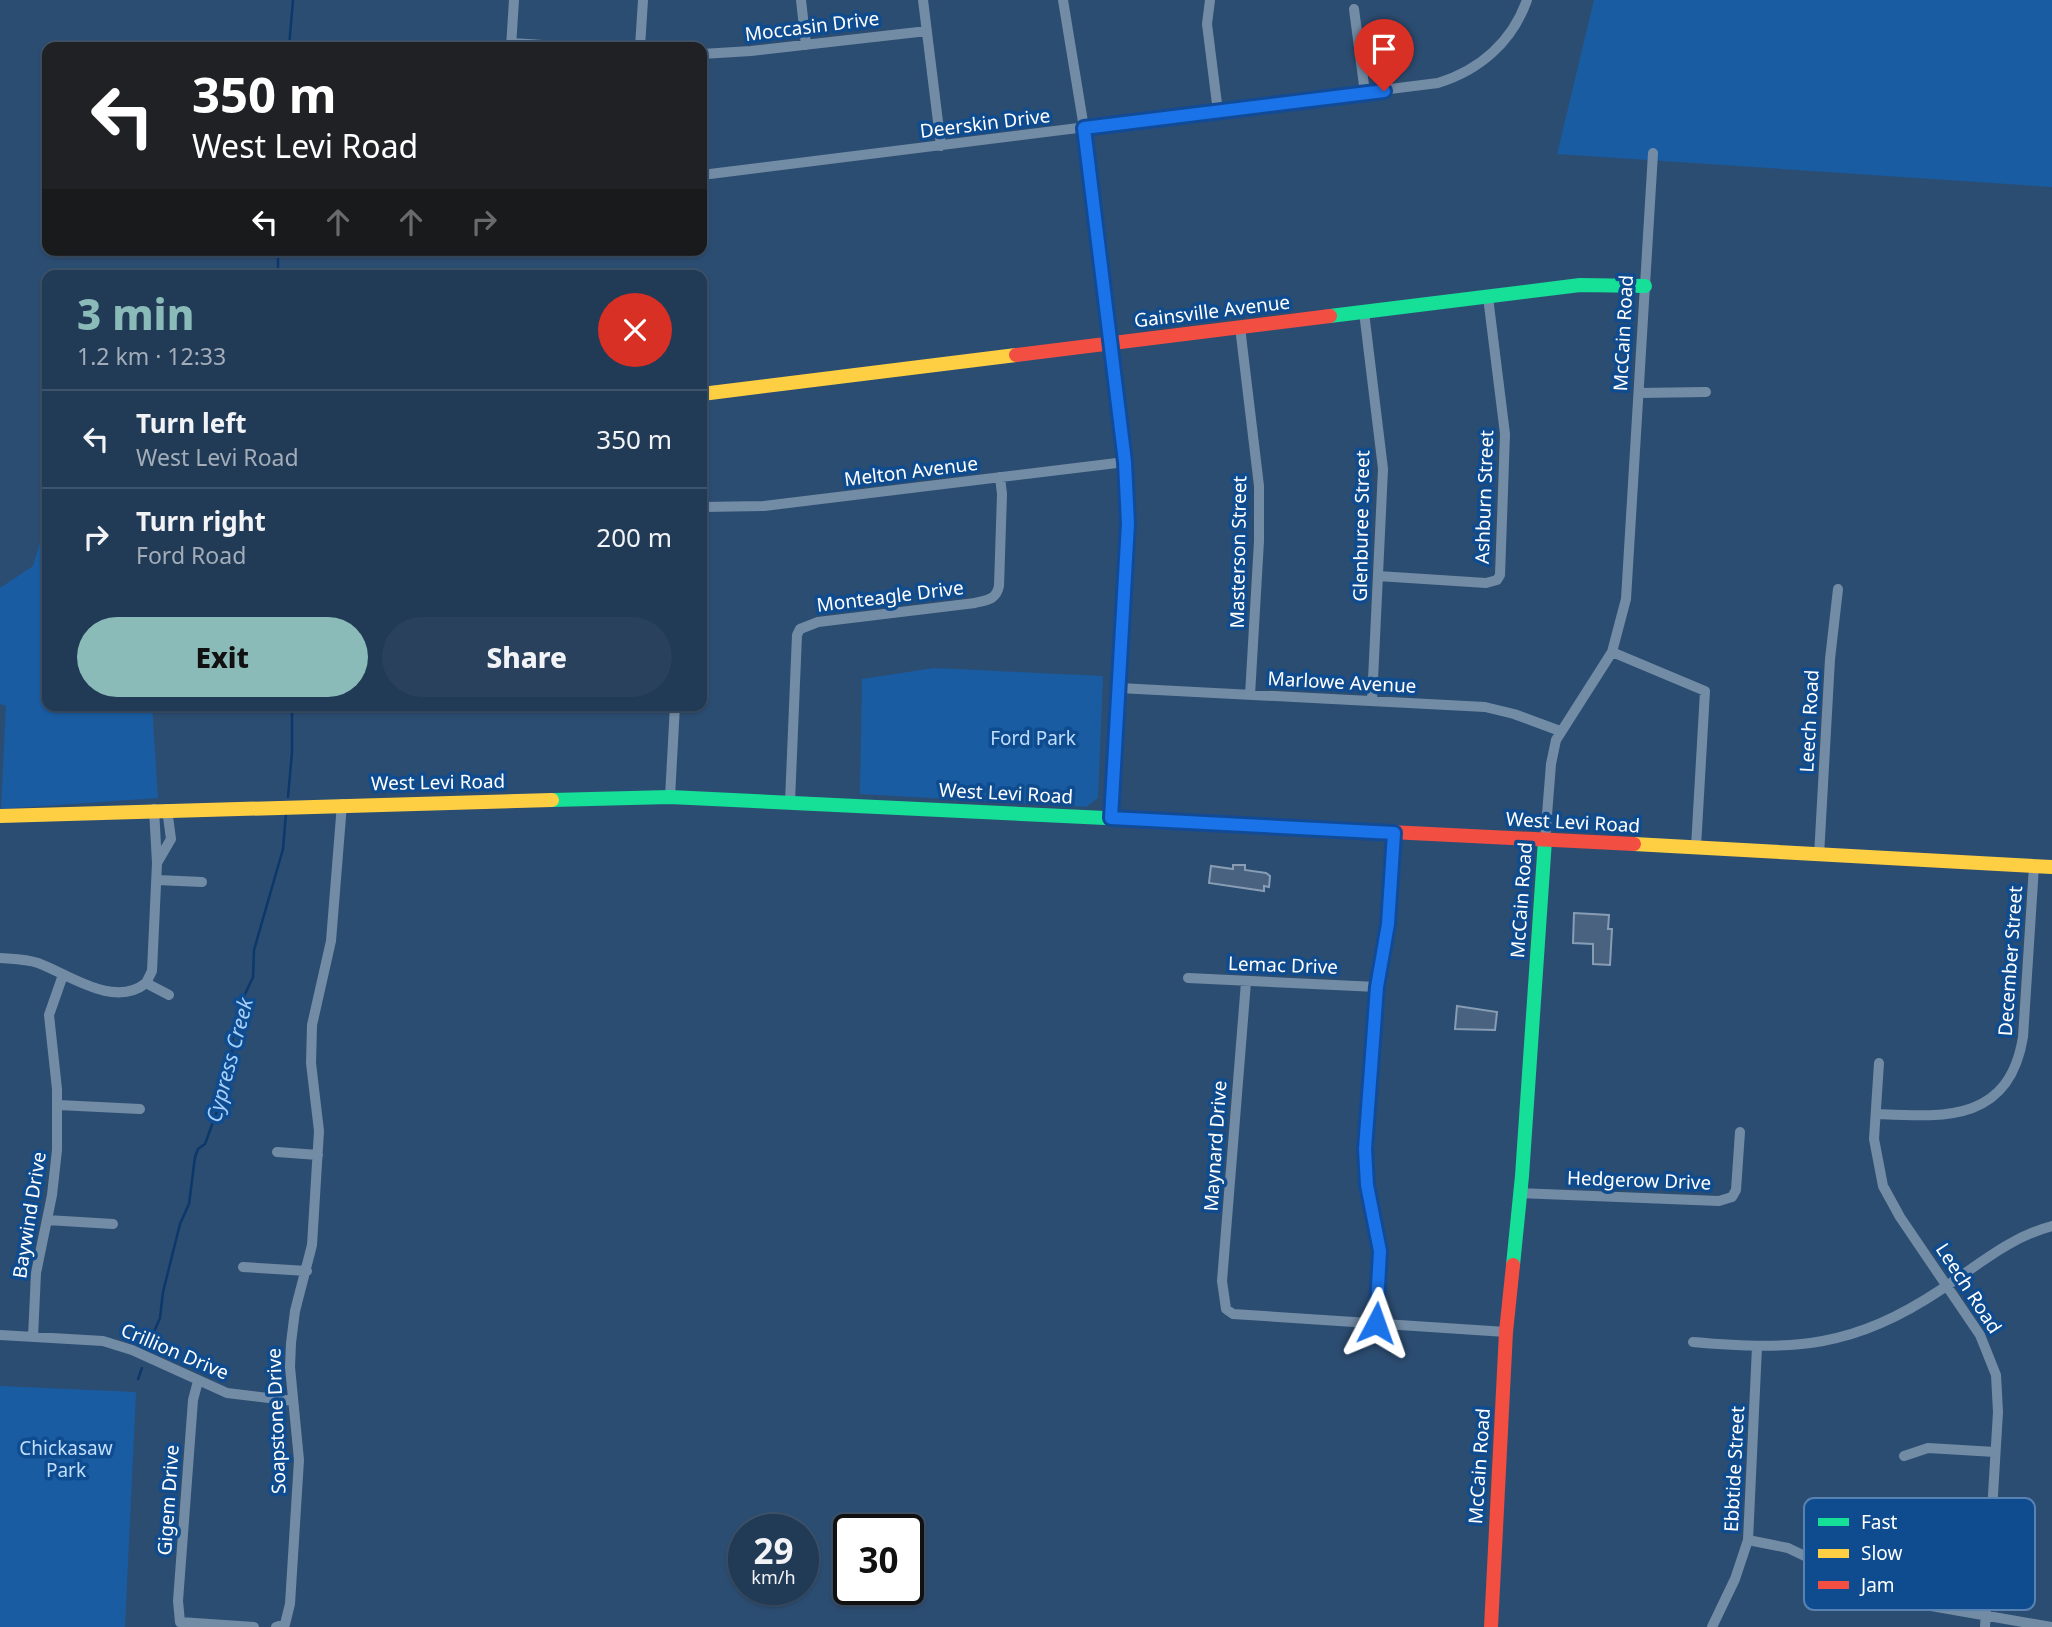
<!DOCTYPE html>
<meta charset="utf-8">
<style>
:root{--surface:#213a56;--page:#29415c;--text:#f1f3f6;--muted:#a2adb9;--line:#3e546c;--accent:#8bbbb9}
body{margin:0;font-family:"Noto Sans",sans-serif;background:var(--page);color:var(--text);height:100vh;display:flex;flex-direction:column;font-size:26px;white-space:nowrap}
*{box-sizing:border-box;margin:0}
p{font-size:23px;color:var(--muted)}
.icon{flex:none;width:38px;height:38px;fill:none;stroke:currentColor;stroke-width:2;stroke-linecap:round;stroke-linejoin:round}
.map{position:relative;flex:1;overflow:hidden}
.drawer{position:absolute;left:42px;top:270px;width:665px;height:441px;display:flex;flex-direction:column;background:var(--surface);border-radius:14px;box-shadow:0 2px 5px #0004,0 0 0 2px var(--line)}
.drawer>*{flex:none}
.banner{position:absolute;left:42px;top:42px;width:665px;height:214px;border-radius:14px;box-shadow:0 2px 5px #0004,0 0 0 2px var(--line);background:#202124;color:#fff;overflow:hidden}
.speed{position:absolute;left:728px;top:1514px;display:flex;gap:14px;font-size:35px;font-weight:700;text-align:center}
.speed>*{display:grid;place-content:center;width:91px;height:91px;border-radius:50%;background:var(--surface);box-shadow:0 2px 5px #0004,0 0 0 2px var(--line);line-height:1}
.speed small{font-size:18px;font-weight:400}
.speed .limit{border:4px solid #111;border-radius:10px;background:#fff;color:#111}
.pin{position:absolute;display:grid;place-items:center;width:60px;height:60px;color:#fff;margin:-72px -30px;border-radius:50% 50% 50% 0;rotate:-45deg;box-shadow:0 0 7px #0007}
.pin .icon{rotate:45deg}
.me{position:absolute;width:77px;margin:-38px;rotate:4deg;stroke-linejoin:round;filter:drop-shadow(0 0 5px #0008)}
.turn{display:flex;align-items:center;gap:24px;height:147px;padding:0 35px;font-size:32px}
.turn .icon{width:91px;height:91px;stroke-width:2.5}
.turn b{display:block;font-size:49px;line-height:60px}
.lanes{display:flex;align-items:center;height:66px;padding:0 35px;background:#0003;justify-content:center;gap:35px;direction:ltr}
.lanes .off{opacity:.35}
.round{display:grid;place-items:center;flex:none;width:74px;height:74px;border-radius:37px;background:var(--page)}
.headline{display:flex;align-items:center;justify-content:space-between;height:119px;padding:0 35px}
h1{font-size:42px;font-weight:800;line-height:52px;color:var(--accent)}
.action{display:flex;gap:14px;margin-top:auto;padding:14px 35px}
.action a{flex:1;height:80px;border-radius:42px;background:var(--accent);color:#111;font-size:28px;font-weight:800;line-height:80px;text-align:center}
.action a+a{background:var(--page);color:var(--text)}
ul{padding:0;list-style:none}
li{display:flex;align-items:center;gap:21px;height:98px;padding:0 35px;border-top:2px solid var(--line)}
li div{flex:1}
li b{display:block;font-size:26px}
li em{font-style:normal}
.map>svg:first-child{display:block}
.green{fill:#195ca2}
.lines{fill:none;stroke-linecap:round;stroke-linejoin:round}
.stream{stroke:#0c386c;stroke-width:2.5}
.building{fill:#486280;stroke:#889db4;stroke-width:2}
.street{stroke:#738ca5;stroke-width:10}
.fast{stroke:#16e098;stroke-width:14}
.slow{stroke:#ffcf43;stroke-width:14}
.jam{stroke:#f24e42;stroke-width:14}
.route-casing{stroke:#114b97;stroke-width:18}
.route{stroke:#1a73e8;stroke-width:12}
.labels{text-anchor:middle;dominant-baseline:central;stroke-width:7;stroke-linejoin:round;paint-order:stroke}
.street-label{font-size:19px;fill:#fff;stroke:#0f4c8f}
.park-label{font-size:19px;fill:#bfdefe;stroke:#0f4c8f}
.water-label{font-size:21px;font-style:italic;fill:#a4cffa;stroke:#0f4c8f}
.key{fill:#0f4c8f;stroke:#5782b1;stroke-width:2}
.key-label{font-size:19px;fill:#fff}
</style>
<div class="map">
<svg width="2052" height="1627" viewBox="0 0 2052 1627">
<rect width="100%" height="100%" fill="#2c4d72"/>
<path class="green" d="M 1594,0 L 2052,0 L 2052,187 L 1557,154 Z
M 47,528 L 47,705 L 152,705 L 158,798 L 1,809 L 6,706 L 0,704 L 0,588 L 33,566 L 44,529 Z
M 934,668 L 1103,676 L 1098,798 L 1086,807 L 860,794 L 862,679 Z
M 0,1386 L 136,1392 L 125,1627 L 0,1627 Z"/>
<g class="lines">
<path class="stream" d="M 289,47 L 293,0
M 278,275 L 278,250
M 288,797 L 292,752 L 292,705
M 149,1343 L 160,1318 L 163,1292 L 180,1224 L 189,1204 L 195,1157 L 198,1149 L 205,1144 L 221,1100 L 232,1058 L 233,1033 L 240,1005 L 253,977 L 254,950 L 283,849 L 286,813
M 138,1379 L 142,1368"/>
</g>
<path class="building" d="M 1233,865 L 1245,865 L 1245,870 L 1266,873 L 1270,876 L 1269,887 L 1264,886 L 1264,891 L 1209,883 L 1211,866 L 1233,869 Z
M 1574,913 L 1609,915 L 1608,929 L 1612,929 L 1610,965 L 1593,964 L 1593,944 L 1573,943 Z
M 1457,1006 L 1497,1012 L 1495,1030 L 1455,1029 Z"/>
<g class="lines">
<path class="street" d="M 801,0 L 806,45
M 923,0 L 941,146
M 1063,0 L 1084,128 L 1127,479 L 1128,524 L 1111,818
M 1210,0 L 1207,24 L 1218,112
M 1354,9 L 1365,93
M 512,43 L 574,47
M 511,47 L 514,0
M 640,47 L 643,0
M 702,54 L 751,51 L 927,31
M 702,175 L 1438,83 C 1480,70 1512,42 1527,0
M 1364,312 L 1383,469 L 1372,701
M 1240,327 L 1259,486 L 1259,541 L 1250,695
M 1639,393 L 1706,392
M 702,507 L 764,506 L 1125,462
M 1378,576 L 1486,583 L 1497,580 L 1500,575 L 1505,434 L 1488,297
M 1612,652 L 1705,691 L 1696,847
M 1119,688 L 1485,707 L 1514,714 L 1560,731
M 670,797 L 675,705
M 790,802 L 797,635 L 800,629 L 818,622 L 975,603 C 987,600 996,600 999,586 L 1002,494 L 1000,477
M 1545,840 L 1551,764 L 1556,740 L 1612,652 L 1626,599 L 1653,153
M 1819,856 L 1830,659 L 1838,589
M 157,863 L 171,839 L 167,809
M 157,880 L 202,882
M 0,958 C 13,959 26,959 38,963 C 68,974 114,1009 146,983 L 169,995
M 1188,978 L 1377,987
M 1246,982 L 1222,1281 L 1226,1309 L 1233,1314 L 1506,1332
M 146,983 L 152,971 L 157,863 L 154,809
M 1879,1063 L 1874,1139 L 1883,1186 L 1900,1217 L 1980,1335 L 1996,1375 L 1998,1412 L 1985,1627
M 58,1105 L 140,1109
M 1876,1114 C 1944,1117 2009,1123 2023,1037 L 2034,866
M 277,1152 L 318,1155
M 1520,1193 L 1719,1201 L 1732,1197 L 1736,1190 L 1740,1132
M 47,1220 L 113,1224
M 243,1267 L 307,1271
M 1376,1323 C 1378,1297 1382,1269 1379,1243 C 1376,1212 1365,1184 1365,1153 C 1368,1045 1387,940 1394,833
M 0,1335 L 103,1341 L 132,1350 L 227,1393 L 293,1401
M 33,1337 L 36,1273 L 52,1195 L 57,1150 L 57,1089 L 49,1015 L 63,975
M 1693,1342 C 1796,1351 1853,1348 1942,1289 C 1977,1266 2010,1237 2052,1226
M 198,1381 L 193,1400 L 178,1601 L 180,1622 L 254,1627
M 1904,1456 L 1928,1448 L 1995,1452
M 1748,1540 L 1788,1548 L 1897,1600 L 2051,1627
M 276,1627 L 285,1624 L 290,1604 L 299,1460 L 290,1367 L 291,1343 L 295,1311 L 312,1245 L 319,1131 L 311,1063 L 312,1025 L 331,941 L 342,804
M 1712,1627 L 1735,1579 L 1748,1540 L 1757,1347"/>
<path class="fast" d="M 1330,316 L 1580,285 L 1645,286
M 552,800 L 670,797 L 1126,819
M 1513,1265 L 1522,1176 L 1545,840"/>
<path class="slow" d="M 702,394 L 1016,355
M 0,816 L 552,800
M 1634,844 L 2052,867"/>
<path class="jam" d="M 1016,355 L 1330,316
M 1126,819 L 1634,844
M 1491,1627 L 1506,1332 L 1513,1265"/>
</g>
<g class="lines">
<g class="route-casing">
<path id="route" d="M 1376,1323 L 1380,1251 L 1367,1185 L 1365,1149 L 1377,987 L 1388,924 L 1394,833 L 1111,818 L 1128,524 L 1125,462 L 1084,128 L 1384,91"/>
</g>
<use href="#route" class="route"/>
</g>
<g class="labels">
<g class="street-label">
<text transform="translate(812 26) rotate(-7)">Moccasin Drive</text>
<text transform="translate(985 123) rotate(-7)">Deerskin Drive</text>
<text transform="translate(1212 311) rotate(-7)">Gainsville Avenue</text>
<text transform="translate(1623 333) rotate(-87)">McCain Road</text>
<text transform="translate(911 471) rotate(-7)">Melton Avenue</text>
<text transform="translate(1484 497) rotate(-88)">Ashburn Street</text>
<text transform="translate(1361 526) rotate(-89)">Glenburee Street</text>
<text transform="translate(1238 552) rotate(-89)">Masterson Street</text>
<text transform="translate(890 596) rotate(-7)">Monteagle Drive</text>
<text transform="translate(1342 682) rotate(3)">Marlowe Avenue</text>
<text transform="translate(1809 721) rotate(-87)">Leech Road</text>
<text transform="translate(438 782) rotate(-1)">West Levi Road</text>
<text transform="translate(1006 793) rotate(3)">West Levi Road</text>
<text transform="translate(1573 822) rotate(3)">West Levi Road</text>
<text transform="translate(1521 900) rotate(-86)">McCain Road</text>
<text transform="translate(2010 961) rotate(-86)">December Street</text>
<text transform="translate(1283 965) rotate(2)">Lemac Drive</text>
<text transform="translate(1215 1146) rotate(-86)">Maynard Drive</text>
<text transform="translate(1639 1180) rotate(2)">Hedgerow Drive</text>
<text transform="translate(29 1215) rotate(-81)">Baywind Drive</text>
<text transform="translate(1969 1288) rotate(57)">Leech Road</text>
<text transform="translate(175 1351) rotate(23)">Crillion Drive</text>
<text transform="translate(276 1421) rotate(-92)">Soapstone Drive</text>
<text transform="translate(1479 1466) rotate(-86)">McCain Road</text>
<text transform="translate(1734 1469) rotate(-87)">Ebbtide Street</text>
<text transform="translate(168 1500) rotate(-86)">Gigem Drive</text>
</g>
<g class="park-label">
<text x="1033" y="738">Ford Park</text>
<text x="66" y="1448">Chickasaw<tspan x="66" dy="22">Park</tspan></text>
</g>
<g class="water-label">
<text transform="translate(229 1060) rotate(-75)">Cypress Creek</text>
</g>
</g>
<rect x="1804" y="1498" width="231" height="112" rx="10" class="key"/>
<rect x="1818" y="1518" width="31" height="8" fill="#16e098"/>
<rect x="1818" y="1549" width="31" height="9" fill="#ffcf43"/>
<rect x="1818" y="1581" width="31" height="8" fill="#f24e42"/>
<g class="key-label">
<text x="1861" y="1529">Fast</text>
<text x="1861" y="1560">Slow</text>
<text x="1861" y="1592">Jam</text>
</g>
</svg>
<div class="speed"><div>29<small>km/h</small></div><div class="limit">30</div></div>
<div class="pin" style="left:1384px;top:91px;background:#d93025"><svg class="icon" aria-label="arrive" viewBox="0 0 24 24"><path d="M6 21V4h12l-3 4 3 4H6"/></svg></div>
<svg class="me" style="left:1376px;top:1323px" viewBox="-20 -20 40 40"><path d="M0-17L14 15 0 8-14 15z" fill="#1a73e8" stroke="#fff" stroke-width="4"/></svg>
<div class="banner">
<div class="turn"><svg class="icon" aria-label="left" viewBox="0 0 24 24"><path d="M17 20v-9H6M10 6l-5 5 5 5"/></svg><div><b>350 m</b>West Levi Road</div></div>
<div class="lanes"><svg class="icon" aria-label="left" viewBox="0 0 24 24"><path d="M17 20v-9H6M10 6l-5 5 5 5"/></svg><svg class="icon off" aria-label="ahead" viewBox="0 0 24 24"><path d="M12 20V5M6 11l6-6 6 6"/></svg><svg class="icon off" aria-label="ahead" viewBox="0 0 24 24"><path d="M12 20V5M6 11l6-6 6 6"/></svg><svg class="icon off" aria-label="right" viewBox="0 0 24 24"><path d="M7 20v-9h11M14 6l5 5-5 5"/></svg></div>
</div>
<section class="drawer">
<div class="headline"><div><h1>3 min</h1><p>1.2 km · 12:33</p></div><a class="round" style="background:#d93025;color:#fff"><svg class="icon" aria-label="close" viewBox="0 0 24 24"><path d="M6 6l12 12M18 6L6 18"/></svg></a></div>
<ul>
<li><svg class="icon" aria-label="left" viewBox="0 0 24 24"><path d="M17 20v-9H6M10 6l-5 5 5 5"/></svg><div><b>Turn left</b><p>West Levi Road</p></div><em>350 m</em></li>
<li><svg class="icon" aria-label="right" viewBox="0 0 24 24"><path d="M7 20v-9h11M14 6l5 5-5 5"/></svg><div><b>Turn right</b><p>Ford Road</p></div><em>200 m</em></li>
</ul>
<div class="action"><a>Exit</a><a>Share</a></div>
</section>
</div>
